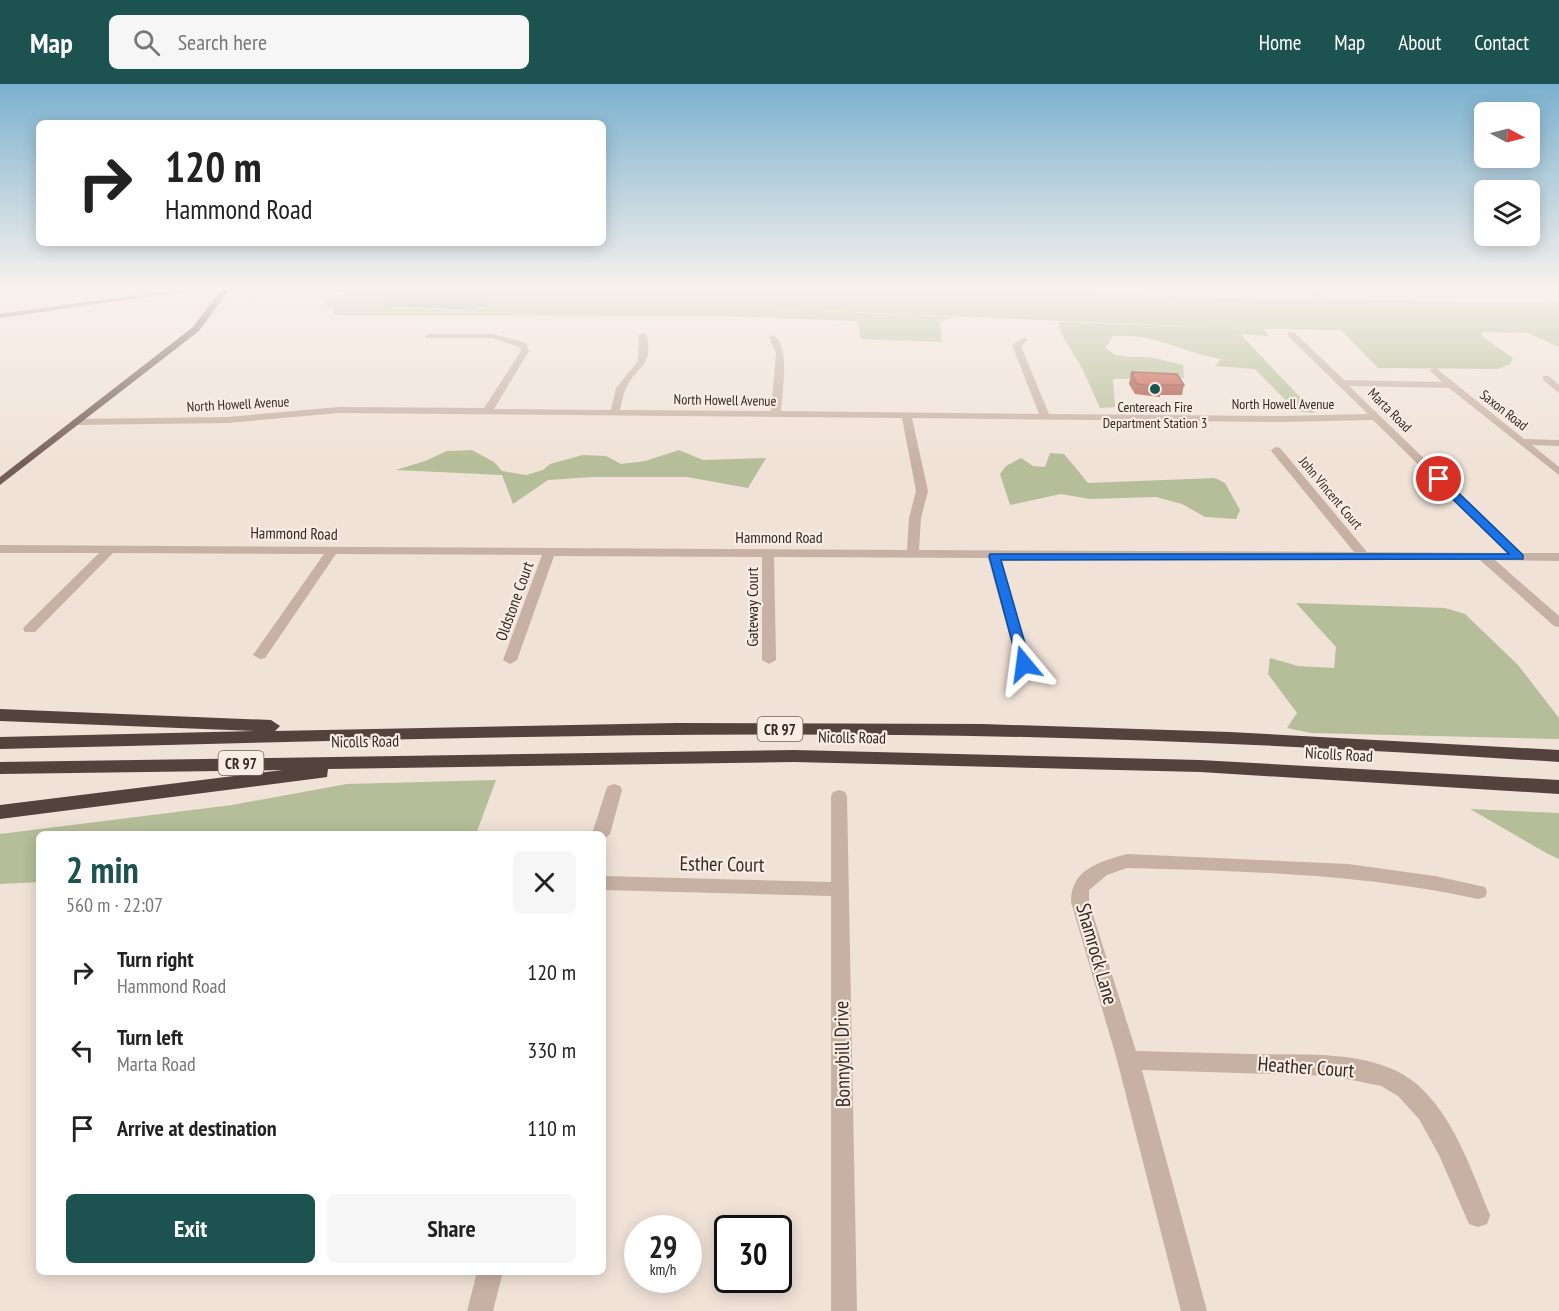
<!DOCTYPE html>
<meta charset="utf-8">
<style>
:root{--surface:#fff;--page:#f6f6f6;--text:#222;--muted:#767676;--accent:#1c5351}
body{margin:0;font-family:"PT Sans Narrow",sans-serif;background:var(--page);color:var(--text);height:100vh;display:flex;flex-direction:column;font-size:22px;white-space:nowrap}
*{box-sizing:border-box;margin:0}
p{font-size:20px;color:var(--muted)}
.icon{flex:none;width:33px;height:33px;fill:none;stroke:currentColor;stroke-width:2;stroke-linecap:round;stroke-linejoin:round}
.map{position:relative;flex:1;overflow:hidden}
.sheet{position:absolute;left:36px;top:747px;width:570px;height:444px;display:flex;flex-direction:column;background:var(--surface);border-radius:9px;box-shadow:0 3px 15px #0003}
.sheet>*{flex:none}
.top-card{position:absolute;left:36px;top:36px;width:570px;height:126px;border-radius:9px;box-shadow:0 3px 15px #0003;background:#fff;color:var(--text);overflow:hidden}
.needle{width:39px;rotate:97deg}
.controls{position:absolute;left:1474px;top:18px;display:grid;gap:12px}
.controls a{display:grid;place-items:center;width:66px;height:66px;border-radius:9px;background:var(--surface);box-shadow:0 3px 15px #0003;font-size:30px}
.speed{position:absolute;left:624px;top:1131px;display:flex;gap:12px;font-size:30px;font-weight:700;text-align:center}
.speed>*{display:grid;place-content:center;width:78px;height:78px;border-radius:50%;background:var(--surface);box-shadow:0 3px 15px #0003;line-height:1}
.speed small{font-size:15px;font-weight:400}
.speed .limit{border:3px solid #111;border-radius:9px;background:#fff;color:#111}
.pin{position:absolute;display:grid;place-items:center;width:51px;height:51px;color:#fff;margin:-26px;border:3px solid #fff;border-radius:50%;box-shadow:0 2px 6px #0007}
.me{position:absolute;width:66px;margin:-33px;rotate:344deg;stroke-linejoin:round;filter:drop-shadow(0 0 4px #0008)}
.turn{display:flex;align-items:center;gap:21px;height:126px;padding:0 30px;font-size:27px}
.turn .icon{width:78px;height:78px;stroke-width:2.5}
.turn b{display:block;font-size:42px;line-height:51px}
.round{display:grid;place-items:center;flex:none;width:63px;height:63px;border-radius:9px;background:var(--page)}
.overview{display:flex;align-items:center;justify-content:space-between;height:102px;padding:0 30px}
h1{font-size:36px;font-weight:700;line-height:45px;color:var(--accent)}
.button{display:flex;gap:12px;margin-top:auto;padding:12px 30px}
.button a{flex:1;height:69px;border-radius:9px;background:var(--accent);color:#fff;font-size:24px;font-weight:700;line-height:69px;text-align:center}
.button a+a{background:var(--page);color:var(--text)}
ul{padding:0;list-style:none}
li{display:flex;align-items:center;gap:18px;height:78px;padding:0 30px}
li div{flex:1}
li b{display:block;font-size:22px}
li em{font-style:normal}
header{display:flex;align-items:center;gap:36px;box-sizing:border-box;height:84px;padding:0 30px;background:var(--accent);color:#fff}
header strong{font-size:28px}
nav{display:flex;gap:33px;margin-inline-start:auto;font-size:21px}
.search{width:420px;height:54px;background:var(--page);display:flex;align-items:center;gap:15px;box-sizing:border-box;padding:0 21px;border-radius:9px;color:var(--muted);font-size:22px}
.map>svg:first-child{display:block}
.green{fill:#b5be98;fill-rule:evenodd}
.water{fill:#77aca9}
.lines{fill:none;stroke-linecap:round;stroke-linejoin:round}
.street{fill:#c7b1a4;fill-rule:evenodd}
.secondary{fill:#9b7f76;fill-rule:evenodd}
.primary{fill:#755e57;fill-rule:evenodd}
.highway{fill:#54423d;fill-rule:evenodd}
.wall{fill:#a8493a}
.building{fill:#c35543;stroke:#883c2f;stroke-width:1.5}
.route{fill:#1a73e8;stroke:#114b97;stroke-width:1.5}
.poi-dot{fill:#1c5351;stroke:#f8ece3;stroke-width:2}
.labels{text-anchor:middle;dominant-baseline:central;stroke-width:4.5;stroke-linejoin:round;paint-order:stroke}
.far-street-label{font-size:14px;fill:#332825;stroke:#f8ece3}
.far-poi-label{font-size:14px;fill:#332825;stroke:#f8ece3}
.shield{fill:#f8ece3;stroke:#6e635e;stroke-width:1.5}
.shield-label{font-size:15px;font-weight:bold;fill:#332825}
.street-label{font-size:16px;fill:#332825;stroke:#f8ece3}
.near-street-label{font-size:20px;fill:#332825;stroke:#f8ece3}
</style>
<header>
<strong>Map</strong>
<div class="search"><svg class="icon" aria-label="search" viewBox="0 0 24 24"><circle cx="10" cy="10" r="6"/><path d="M15 15l6 6"/></svg>Search here</div>
<nav><a>Home</a><a>Map</a><a>About</a><a>Contact</a></nav>
</header>
<div class="map">
<svg width="1559" height="1227" viewBox="0 0 1559 1227">
<rect width="100%" height="100%" fill="#f0e2d7"/>
<path class="green" d="M 297,206 L 996,206 L 1213,214 L 1559,218 L 1559,263 L 1528,249 L 1482,248 L 1483,253 L 1513,274 L 1510,280 L 1498,285 L 1378,284 L 1341,246 L 1263,245 L 1270,252 L 1240,250 L 1315,329 L 1296,327 L 1255,285 L 1215,282 L 1221,275 C 1183,268 1154,249 1113,252 L 1105,264 C 1120,277 1136,271 1155,274 C 1164,276 1174,279 1183,281 L 1184,294 L 1113,295 L 1115,323 L 1100,324 L 1083,286 L 1061,249 L 1059,238 L 1260,245 L 681,221 L 955,233 L 940,238 L 942,258 L 861,255 L 857,237 L 719,232 L 333,231 L 335,226 L 322,221 L 328,213 L 358,209 ZM 459,217 L 488,220 L 483,225 L 473,226 L 394,224 L 385,220 Z
M 472,366 L 494,378 L 502,387 L 526,391 L 543,386 L 550,380 L 583,371 L 606,372 L 621,380 L 645,377 L 679,366 L 703,376 L 766,374 L 748,404 L 687,393 L 593,393 L 548,396 L 513,420 L 502,391 L 396,386 L 425,377 L 447,367 Z
M 1050,369 L 1064,370 L 1088,399 L 1215,394 L 1225,399 L 1240,426 L 1236,435 L 1205,433 L 1182,420 L 1156,413 L 1090,415 L 1061,410 L 1010,421 L 1000,390 L 1006,382 L 1021,374 L 1033,382 L 1045,383 Z
M 1296,519 L 1445,524 L 1465,530 L 1518,581 L 1559,634 L 1559,655 L 1311,649 L 1287,644 L 1297,629 L 1268,590 L 1270,574 L 1298,582 L 1334,584 L 1336,563 Z
M 496,696 L 476,750 L 39,750 L 39,798 L 0,800 L 0,750 L 232,721 L 347,700 Z
M 1470,725 L 1559,729 L 1559,775 L 1548,770 Z"/>
<path class="water" d="M 404,218 L 482,218 L 490,222 L 472,226 L 385,222 L 385,220 Z"/>
<g class="lines">
<path class="street" d="M 1306,206 L 1315,206 L 1326,215 L 1319,217 Z
M 1288,248 L 1294,248 L 1344,296 L 1442,298 L 1429,286 L 1436,284 L 1524,355 L 1559,356 L 1559,362 L 1532,361 L 1559,383 L 1559,391 L 1449,304 L 1349,302 L 1522,469 L 1559,469 L 1559,477 L 1495,476 L 1559,532 L 1559,543 L 1554,542 L 1480,476 L 1001,474 L 1031,580 L 1024,584 L 1017,580 L 988,474 L 774,473 L 776,576 L 769,580 L 762,576 L 762,473 L 554,472 L 517,576 L 510,580 L 503,576 L 542,471 L 336,470 L 265,574 L 260,575 L 253,571 L 324,470 L 113,469 L 35,548 L 25,548 L 23,545 L 25,542 L 99,469 L 0,469 L 0,461 L 907,466 L 909,434 L 916,407 L 902,334 L 339,329 L 227,339 L 75,341 L 70,338 L 75,335 L 227,333 L 339,323 L 484,324 L 521,267 L 519,263 L 492,254 L 426,254 L 425,252 L 429,250 L 493,250 L 526,259 L 529,267 L 494,325 L 611,326 L 616,304 L 638,277 L 639,251 L 643,249 L 647,251 C 652,285 640,278 627,302 C 623,309 622,318 620,326 L 771,327 L 776,269 L 769,253 L 773,251 C 791,260 782,309 781,327 L 1039,330 L 1012,261 L 1024,254 L 1028,256 L 1021,262 L 1049,330 L 1281,332 L 1368,330 L 1288,252 ZM 912,334 L 1281,338 L 1373,336 L 1508,469 L 1367,468 L 1280,364 L 1276,363 L 1271,366 L 1272,368 L 1354,468 L 919,466 L 921,434 L 928,407 Z
M 1543,292 L 1549,292 L 1559,301 L 1559,309 L 1543,296 Z
M 614,700 L 620,702 L 622,706 L 610,750 L 603,756 L 603,750 L 592,750 L 606,706 L 608,702 Z
M 839,706 L 845,708 L 847,712 L 857,1227 L 831,1227 L 831,812 L 603,806 L 603,792 L 831,798 L 831,712 L 833,708 Z
M 1127,770 L 1348,780 L 1435,792 L 1485,803 L 1487,808 L 1485,813 L 1478,815 C 1362,790 1245,787 1127,784 L 1107,791 L 1089,806 L 1089,818 L 1136,967 C 1174,968 1212,969 1250,970 C 1305,972 1382,963 1424,1007 C 1456,1039 1473,1090 1490,1131 L 1487,1140 L 1478,1143 L 1469,1140 L 1439,1071 L 1419,1035 L 1398,1012 L 1381,1002 L 1332,992 L 1142,986 L 1207,1227 L 1181,1227 L 1117,976 L 1071,818 C 1071,785 1099,778 1127,770 Z
M 477,1188 L 503,1188 L 493,1227 L 467,1227 Z"/>
<path class="secondary" d="M 173,206 L 194,206 L 0,234 L 0,230 Z"/>
<path class="primary" d="M 221,206 L 229,206 L 199,247 L 0,401 L 0,393 L 193,243 Z"/>
<path class="highway" d="M 0,625 L 271,636 L 280,642 L 275,647 L 676,639 L 983,640 L 1230,648 L 1559,666 L 1559,678 C 1340,664 1121,653 901,651 C 601,648 300,658 0,665 L 0,653 L 255,647 L 0,637 Z
M 794,666 L 1200,676 L 1559,696 L 1559,710 L 1200,688 L 794,678 L 328,685 L 327,693 L 320,694 L 0,735 L 0,721 L 283,686 L 0,690 L 0,678 Z"/>
</g>
<path class="wall" d="M 1132,288 L 1184,301 L 1182,311 L 1160,311 L 1160,313 L 1135,310 L 1129,300 L 1131,290 L 1132,290 Z"/>
<path class="building" d="M 1132,288 L 1177,290 L 1184,301 L 1160,301 L 1162,303 L 1137,300 L 1131,290 L 1133,290 Z"/>
<linearGradient id="sky" x2="0" y2="1"><stop stop-color="#7bb1cf"/><stop offset="0.54" stop-color="#f8f2ed"/><stop offset="1" stop-color="#f8f2ed" stop-opacity="0"/></linearGradient>
<rect width="1559" height="378" fill="url(#sky)"/>
<path class="route" d="M 1435,393 L 1442,393 L 1523,471 L 1523,475 L 1001,476 L 1031,580 L 1024,584 L 1018,580 L 989,472 L 990,470 L 1509,470 L 1435,398 Z"/>
<circle class="poi-dot" cx="1155" cy="305" r="6"/>
<g class="labels">
<g class="far-street-label">
<text transform="translate(725 316) rotate(1)">North Howell Avenue</text>
<text transform="translate(238 320) rotate(-3)">North Howell Avenue</text>
<text x="1283" y="320">North Howell Avenue</text>
<text transform="translate(1390 326) rotate(45)">Marta Road</text>
<text transform="translate(1504 326) rotate(38)">Saxon Road</text>
<text transform="translate(1331 409) rotate(50)">John Vincent Court</text>
</g>
<g class="far-poi-label">
<text x="1155" y="323">Centereach Fire<tspan x="1155" dy="16">Department Station 3</tspan></text>
</g>
<g class="shield">
<rect x="757.5" y="633" width="45" height="24" rx="4.5"/>
<rect x="218.5" y="667" width="45" height="24" rx="4.5"/>
</g>
<g class="shield-label">
<text x="780" y="645">CR 97</text>
<text x="241" y="679">CR 97</text>
</g>
<g class="street-label">
<text transform="translate(294 449) rotate(1)">Hammond Road</text>
<text x="779" y="453">Hammond Road</text>
<text transform="translate(514 517) rotate(-70)">Oldstone Court</text>
<text transform="translate(752 523) rotate(-90)">Gateway Court</text>
<text transform="translate(852 653) rotate(1)">Nicolls Road</text>
<text transform="translate(365 657) rotate(-1)">Nicolls Road</text>
<text transform="translate(1339 670) rotate(3)">Nicolls Road</text>
</g>
<g class="near-street-label">
<text transform="translate(722 780) rotate(1)">Esther Court</text>
<text transform="translate(1097 870) rotate(74)">Shamrock Lane</text>
<text transform="translate(842 970) rotate(-91)">Bonnybill Drive</text>
<text transform="translate(1306 983) rotate(4)">Heather Court</text>
</g>
</g>
</svg>
<div class="controls">
<a><svg class="needle" viewBox="-14 -14 28 28"><path d="M0-13l5 13h-10z" fill="#e53935"/><path d="M0 13l5-13h-10z" fill="#767676"/></svg></a>
<a><svg class="icon" aria-label="layers" viewBox="0 0 24 24"><path d="M12 4l9 5-9 5-9-5zM3 14l9 5 9-5"/></svg></a>
</div>
<div class="speed"><div>29<small>km/h</small></div><div class="limit">30</div></div>
<div class="pin" style="left:1439px;top:395px;background:#d93025"><svg class="icon" aria-label="arrive" viewBox="0 0 24 24"><path d="M6 21V4h12l-3 4 3 4H6"/></svg></div>
<svg class="me" style="left:1024px;top:580px" viewBox="-20 -20 40 40"><path d="M0-17L14 15 0 8-14 15z" fill="#1a73e8" stroke="#fff" stroke-width="4"/></svg>
<div class="top-card">
<div class="turn"><svg class="icon" aria-label="right" viewBox="0 0 24 24"><path d="M7 20v-9h11M14 6l5 5-5 5"/></svg><div><b>120 m</b>Hammond Road</div></div>
</div>
<section class="sheet">
<div class="overview"><div><h1>2 min</h1><p>560 m · 22:07</p></div><a class="round"><svg class="icon" aria-label="close" viewBox="0 0 24 24"><path d="M6 6l12 12M18 6L6 18"/></svg></a></div>
<ul>
<li><svg class="icon" aria-label="right" viewBox="0 0 24 24"><path d="M7 20v-9h11M14 6l5 5-5 5"/></svg><div><b>Turn right</b><p>Hammond Road</p></div><em>120 m</em></li>
<li><svg class="icon" aria-label="left" viewBox="0 0 24 24"><path d="M17 20v-9H6M10 6l-5 5 5 5"/></svg><div><b>Turn left</b><p>Marta Road</p></div><em>330 m</em></li>
<li><svg class="icon" aria-label="arrive" viewBox="0 0 24 24"><path d="M6 21V4h12l-3 4 3 4H6"/></svg><div><b>Arrive at destination</b></div><em>110 m</em></li>
</ul>
<div class="button"><a>Exit</a><a>Share</a></div>
</section>
</div>
